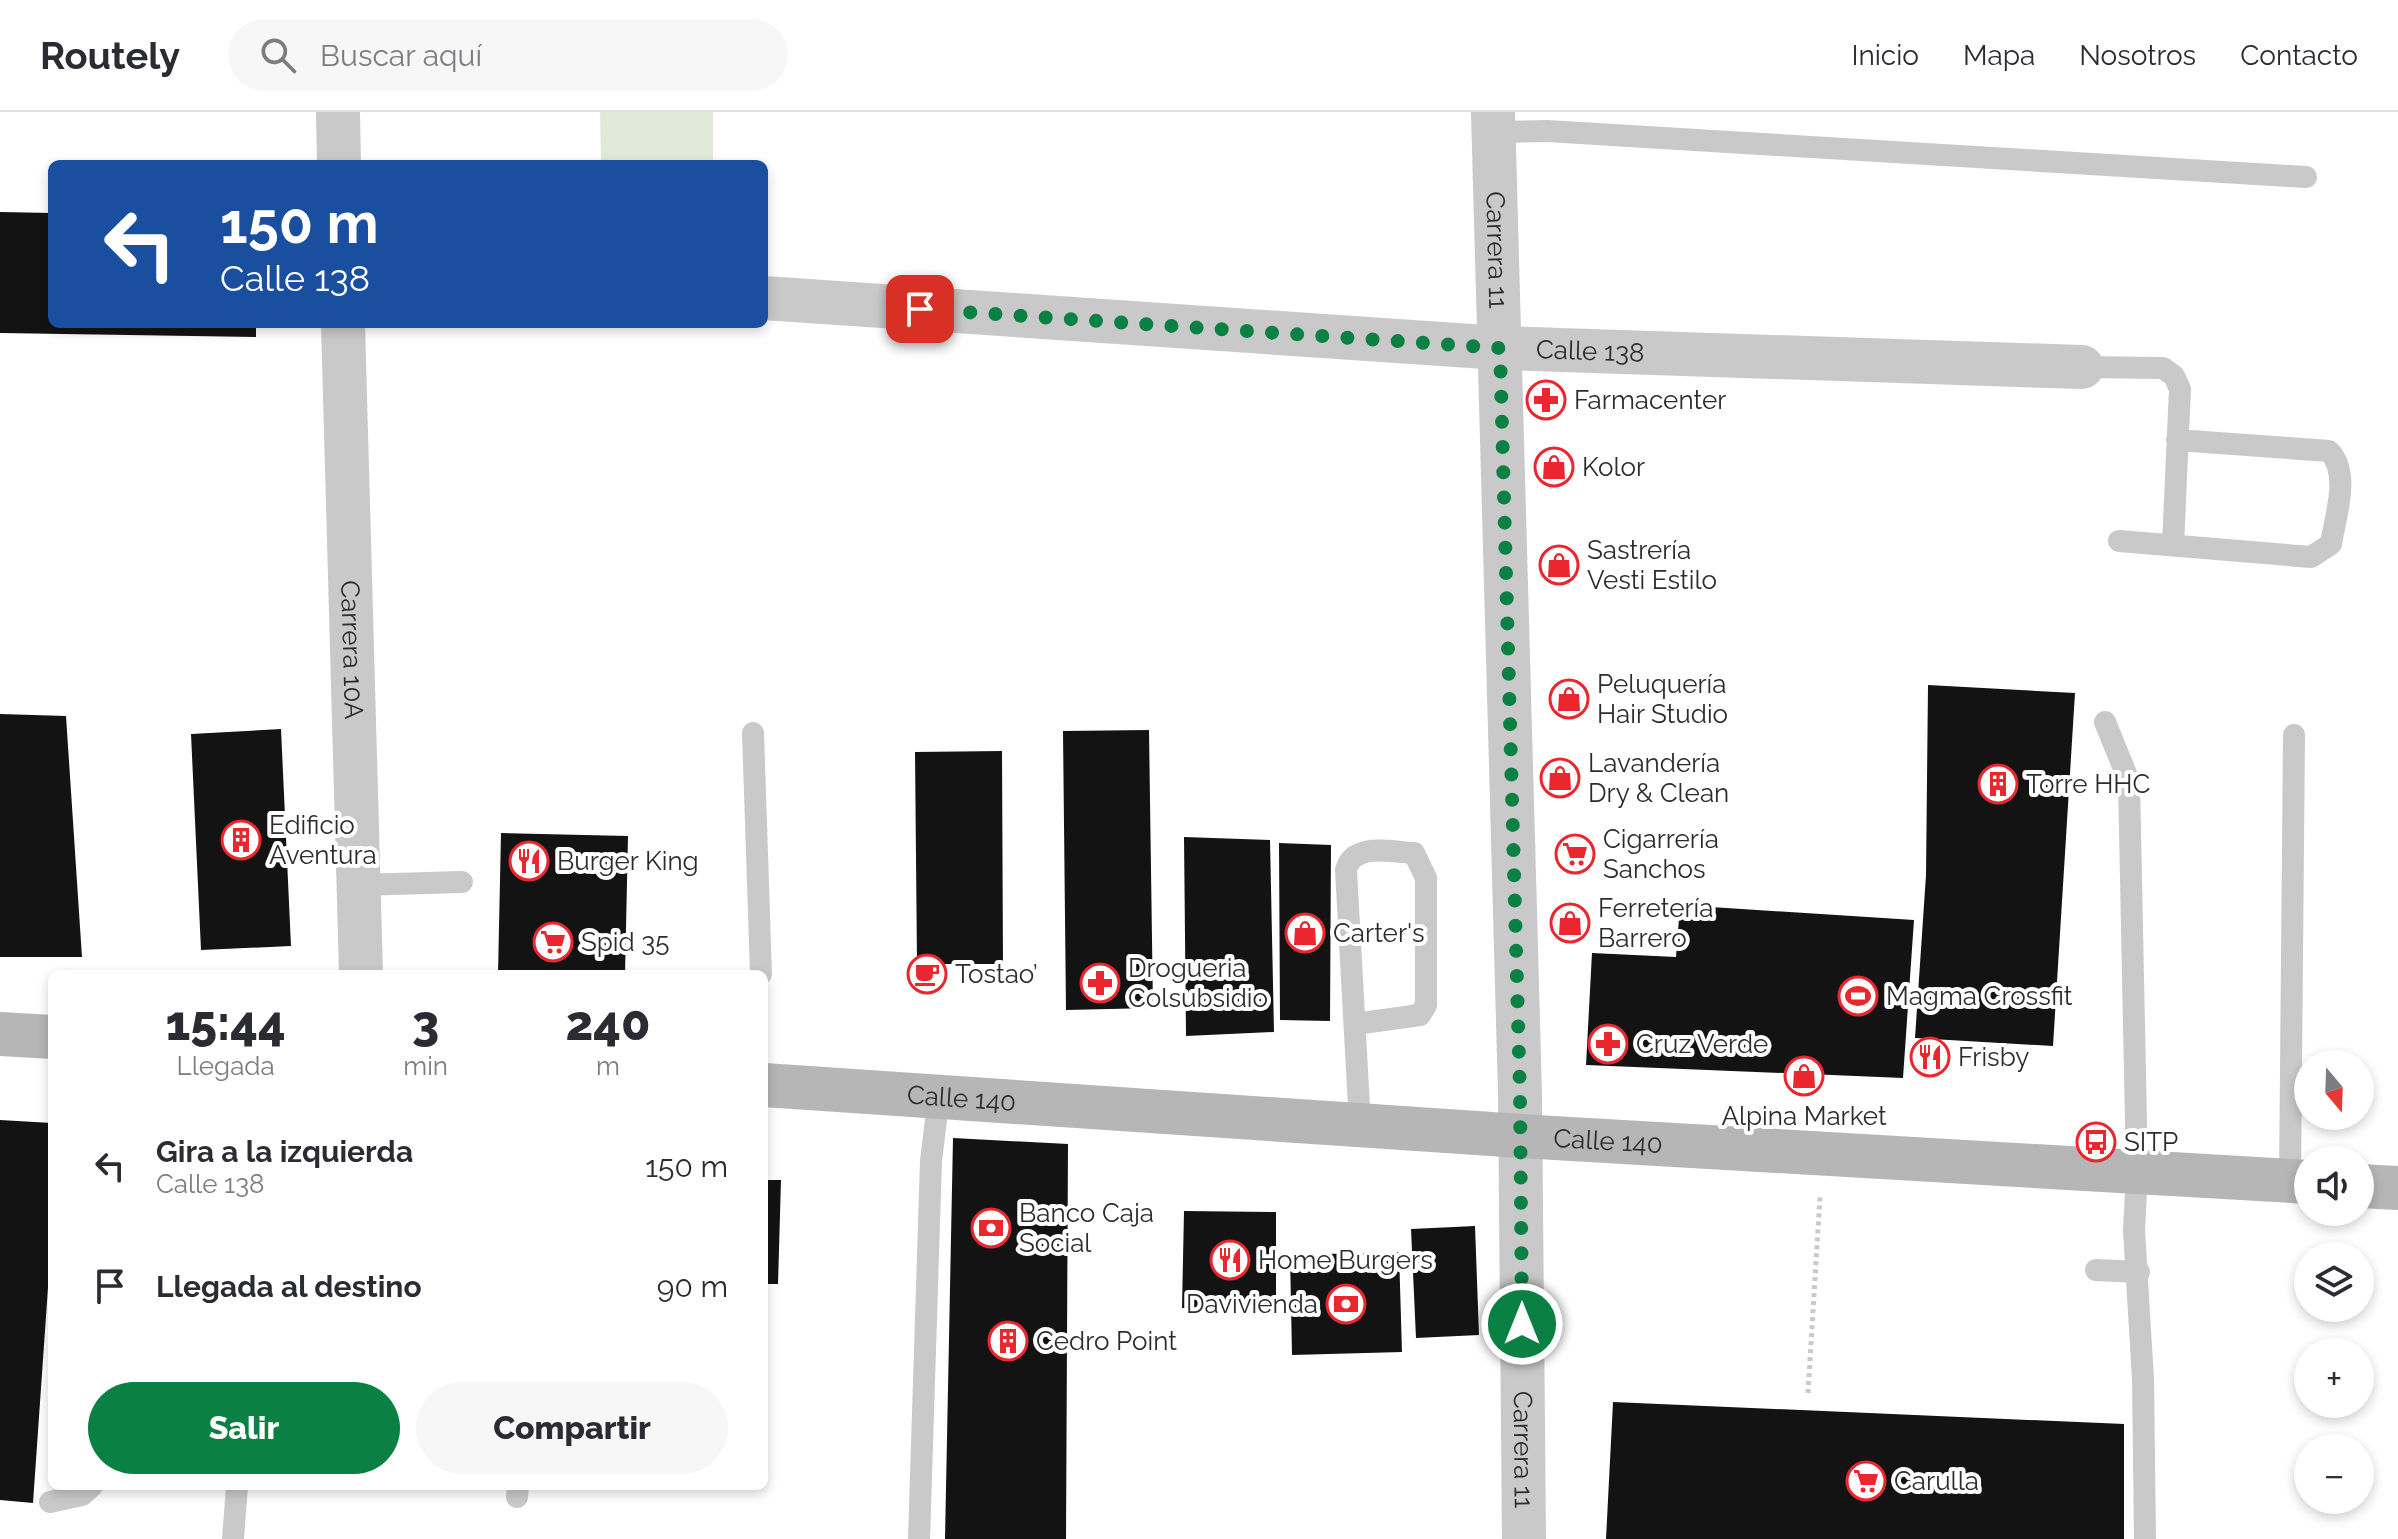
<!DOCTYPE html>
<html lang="es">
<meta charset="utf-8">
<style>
:root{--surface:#fff;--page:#f7f7f7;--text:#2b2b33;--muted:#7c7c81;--line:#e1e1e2;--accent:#0b8043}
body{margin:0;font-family:Raleway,sans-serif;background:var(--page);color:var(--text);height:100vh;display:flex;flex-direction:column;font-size:30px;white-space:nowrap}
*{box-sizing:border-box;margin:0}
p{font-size:26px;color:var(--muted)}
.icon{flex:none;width:44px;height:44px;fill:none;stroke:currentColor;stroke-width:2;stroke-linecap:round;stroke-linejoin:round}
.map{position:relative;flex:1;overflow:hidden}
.drawer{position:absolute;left:48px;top:858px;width:720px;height:520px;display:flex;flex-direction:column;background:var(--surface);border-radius:12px;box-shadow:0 4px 12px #0003}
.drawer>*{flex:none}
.top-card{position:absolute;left:48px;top:48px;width:720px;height:168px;border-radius:12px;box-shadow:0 4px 12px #0003;background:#1a4fa0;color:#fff;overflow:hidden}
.needle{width:52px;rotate:161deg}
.buttons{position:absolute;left:2294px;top:938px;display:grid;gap:16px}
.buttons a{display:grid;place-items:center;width:80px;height:80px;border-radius:50%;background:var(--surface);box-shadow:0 4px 12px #0003;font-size:40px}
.pin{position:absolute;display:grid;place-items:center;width:68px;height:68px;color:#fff;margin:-34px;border-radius:16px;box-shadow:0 4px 12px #0006}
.me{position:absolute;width:88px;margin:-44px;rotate:0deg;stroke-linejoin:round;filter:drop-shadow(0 0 6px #0008)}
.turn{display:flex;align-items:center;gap:28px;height:168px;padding:0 40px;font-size:36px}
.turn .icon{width:104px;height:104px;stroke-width:2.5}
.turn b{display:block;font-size:56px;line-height:68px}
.eta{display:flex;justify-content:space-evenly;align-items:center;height:136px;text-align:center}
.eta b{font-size:48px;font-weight:800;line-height:56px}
.action{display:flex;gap:16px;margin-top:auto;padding:16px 40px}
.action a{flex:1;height:92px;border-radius:48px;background:var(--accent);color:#fff;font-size:32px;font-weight:800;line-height:92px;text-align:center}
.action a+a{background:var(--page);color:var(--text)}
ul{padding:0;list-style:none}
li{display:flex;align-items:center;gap:24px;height:120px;padding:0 40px}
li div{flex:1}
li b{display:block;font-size:30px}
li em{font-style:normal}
header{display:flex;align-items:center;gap:48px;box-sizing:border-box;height:112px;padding:0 40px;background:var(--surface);border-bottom:2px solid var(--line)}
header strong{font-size:38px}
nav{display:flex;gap:44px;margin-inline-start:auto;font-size:28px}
.search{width:560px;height:72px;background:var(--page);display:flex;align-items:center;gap:20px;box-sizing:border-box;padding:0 28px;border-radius:44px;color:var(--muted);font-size:30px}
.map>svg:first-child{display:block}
.green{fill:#e1ead8}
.building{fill:#131313}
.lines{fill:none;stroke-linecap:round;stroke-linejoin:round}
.path{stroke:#c9c9c9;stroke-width:5;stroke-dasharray:4 4;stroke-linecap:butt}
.lane{stroke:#c9c9c9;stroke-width:22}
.street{stroke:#c9c9c9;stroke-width:44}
.secondary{stroke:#b6b6b6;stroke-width:44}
.route{stroke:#0b8043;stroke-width:14;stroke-dasharray:0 25.2}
.labels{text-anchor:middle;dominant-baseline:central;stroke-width:8;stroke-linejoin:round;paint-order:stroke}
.street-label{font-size:26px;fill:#2c2c2c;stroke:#fff}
.poi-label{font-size:26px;fill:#2c2c2c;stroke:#fff;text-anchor:start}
</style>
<header>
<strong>Routely</strong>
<div class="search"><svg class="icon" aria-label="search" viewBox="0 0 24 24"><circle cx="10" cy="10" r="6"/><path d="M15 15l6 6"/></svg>Buscar aquí</div>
<nav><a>Inicio</a><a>Mapa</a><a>Nosotros</a><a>Contacto</a></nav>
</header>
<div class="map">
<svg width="2398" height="1427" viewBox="0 0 2398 1427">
<rect width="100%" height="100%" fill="#fff"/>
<path class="green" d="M 600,0 L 713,0 L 713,52 L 601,52 Z"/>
<path class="building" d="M 0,100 L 52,101 L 52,212 L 256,212 L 256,225 L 0,221 Z
M 1928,573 L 2075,581 L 2053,934 L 1915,926 L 1926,763 Z
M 0,602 L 66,604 L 82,845 L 0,845 Z
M 281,617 L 291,834 L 201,838 L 191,622 Z
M 1149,618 L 1153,896 L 1066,898 L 1063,619 Z
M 1002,639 L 1003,852 L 917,852 L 915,640 Z
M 501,721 L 628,724 L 625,862 L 498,862 Z
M 1184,725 L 1270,728 L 1274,920 L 1186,924 Z
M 1279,731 L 1331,733 L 1330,909 L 1280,908 Z
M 1680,793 L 1914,808 L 1903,966 L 1586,953 L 1592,841 L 1676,845 Z
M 0,1008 L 52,1011 L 52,1118 L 33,1391 L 0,1388 Z
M 953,1026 L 1068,1032 L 1066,1427 L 945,1427 Z
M 764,1068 L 781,1068 L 778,1172 L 764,1172 Z
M 1184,1099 L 1276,1100 L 1276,1197 L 1182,1196 Z
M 1475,1114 L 1479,1223 L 1416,1226 L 1411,1117 Z
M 1399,1140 L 1402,1240 L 1292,1243 L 1290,1143 Z
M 1613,1290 L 2124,1312 L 2124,1427 L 1606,1427 Z"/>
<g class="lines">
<path class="path" d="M 1808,1281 L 1820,1085"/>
<path class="lane" d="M 1493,20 L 1547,19 L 2306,65
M 2082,255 L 2163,256 L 2174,264 L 2180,277 L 2173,433
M 2119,429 L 2311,445 L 2331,432 C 2335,405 2351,361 2329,339 L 2177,328
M 2105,610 L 2129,669 L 2137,1060 L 2134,1118 L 2143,1267 L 2145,1427
M 753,621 L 761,862
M 359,773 L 462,770
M 1355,912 L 1420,903 L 1426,893 L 1426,766 L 1414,741 C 1391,740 1353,730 1346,758 C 1351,843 1355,928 1360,1013
M 2290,1069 L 2294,623
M 2096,1158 L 2139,1160
M 517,1385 L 518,1374
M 50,1390 L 82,1383 L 92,1374
M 233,1427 L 237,1374
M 919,1427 L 931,1049 L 939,983"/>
<g class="street">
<path d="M 338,0 L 339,52"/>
<path id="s1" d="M 1493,0 L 1520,982 L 1524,1427"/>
<path id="s2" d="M 764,186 L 1500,236 L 2082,255"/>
<path id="s3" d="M 343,212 L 361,862"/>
</g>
<g class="secondary">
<path d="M 0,922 L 52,925"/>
<path id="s4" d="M 764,973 L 1521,1024 L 2308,1070"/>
<path d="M 2360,1074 L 2398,1076"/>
</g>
</g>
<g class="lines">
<path class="route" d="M 920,197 L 1500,236 L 1520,982 L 1522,1212"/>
</g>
<defs>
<g id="pharmacy-ring" transform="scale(2)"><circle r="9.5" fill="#fff" stroke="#ea262e" stroke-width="1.5"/><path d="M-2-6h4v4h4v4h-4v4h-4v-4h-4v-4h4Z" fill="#ea262e"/></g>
<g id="shop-ring" transform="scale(2)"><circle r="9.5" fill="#fff" stroke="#ea262e" stroke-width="1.5"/><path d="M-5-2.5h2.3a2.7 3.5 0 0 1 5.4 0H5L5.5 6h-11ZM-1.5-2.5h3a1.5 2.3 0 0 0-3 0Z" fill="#ea262e"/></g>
<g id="building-ring" transform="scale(2)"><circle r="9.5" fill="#fff" stroke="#ea262e" stroke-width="1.5"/><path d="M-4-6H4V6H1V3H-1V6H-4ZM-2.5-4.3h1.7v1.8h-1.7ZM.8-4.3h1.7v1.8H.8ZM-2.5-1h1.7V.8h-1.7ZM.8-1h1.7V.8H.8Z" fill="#ea262e"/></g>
<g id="supermarket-ring" transform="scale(2)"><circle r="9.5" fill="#fff" stroke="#ea262e" stroke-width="1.5"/><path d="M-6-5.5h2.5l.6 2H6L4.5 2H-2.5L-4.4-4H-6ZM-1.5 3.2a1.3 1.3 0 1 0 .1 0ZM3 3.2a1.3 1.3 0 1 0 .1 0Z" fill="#ea262e"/></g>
<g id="restaurant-ring" transform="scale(2)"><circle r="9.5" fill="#fff" stroke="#ea262e" stroke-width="1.5"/><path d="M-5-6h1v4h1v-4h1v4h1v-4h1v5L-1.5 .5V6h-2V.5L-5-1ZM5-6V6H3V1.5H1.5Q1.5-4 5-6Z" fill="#ea262e"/></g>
<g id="cafe-ring" transform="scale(2)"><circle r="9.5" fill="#fff" stroke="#ea262e" stroke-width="1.5"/><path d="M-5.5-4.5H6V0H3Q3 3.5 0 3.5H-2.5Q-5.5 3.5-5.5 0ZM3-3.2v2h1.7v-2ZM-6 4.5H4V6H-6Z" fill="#ea262e"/></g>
<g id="stadium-ring" transform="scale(2)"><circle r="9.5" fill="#fff" stroke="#ea262e" stroke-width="1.5"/><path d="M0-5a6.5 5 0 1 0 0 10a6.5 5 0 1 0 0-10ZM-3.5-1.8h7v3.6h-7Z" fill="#ea262e"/></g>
<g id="bus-ring" transform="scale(2)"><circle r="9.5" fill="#fff" stroke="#ea262e" stroke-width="1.5"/><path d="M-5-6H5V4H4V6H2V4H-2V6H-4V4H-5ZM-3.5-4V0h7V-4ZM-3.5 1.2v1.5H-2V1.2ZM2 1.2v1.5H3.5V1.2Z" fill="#ea262e"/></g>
<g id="bank-ring" transform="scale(2)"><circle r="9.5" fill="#fff" stroke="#ea262e" stroke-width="1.5"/><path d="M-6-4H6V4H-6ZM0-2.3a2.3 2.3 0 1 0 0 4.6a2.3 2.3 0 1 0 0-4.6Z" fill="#ea262e"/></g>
</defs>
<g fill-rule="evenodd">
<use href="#pharmacy-ring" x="1546" y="288"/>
<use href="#shop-ring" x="1554" y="355"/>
<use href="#shop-ring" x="1559" y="453"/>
<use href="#shop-ring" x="1569" y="587"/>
<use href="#shop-ring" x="1560" y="666"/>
<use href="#building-ring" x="1998" y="672"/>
<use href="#building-ring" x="241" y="728"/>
<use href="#supermarket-ring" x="1575" y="742"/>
<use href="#restaurant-ring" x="529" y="749"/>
<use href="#shop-ring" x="1570" y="811"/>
<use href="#shop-ring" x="1305" y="821"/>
<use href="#supermarket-ring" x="553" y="830"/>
<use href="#cafe-ring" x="927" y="862"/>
<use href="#pharmacy-ring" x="1100" y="871"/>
<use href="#stadium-ring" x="1858" y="884"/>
<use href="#pharmacy-ring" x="1608" y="932"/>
<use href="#restaurant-ring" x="1930" y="945"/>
<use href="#shop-ring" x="1804" y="964"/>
<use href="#bus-ring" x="2096" y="1030"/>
<use href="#bank-ring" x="991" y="1116"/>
<use href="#restaurant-ring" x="1230" y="1148"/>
<use href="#bank-ring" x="1346" y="1192"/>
<use href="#building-ring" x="1008" y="1229"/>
<use href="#supermarket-ring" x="1866" y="1369"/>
</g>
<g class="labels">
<g class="street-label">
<text stroke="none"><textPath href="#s1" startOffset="138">Carrera 11</textPath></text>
<text stroke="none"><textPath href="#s2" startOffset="828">Calle 138</textPath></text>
<text stroke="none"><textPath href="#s3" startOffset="326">Carrera 10A</textPath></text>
<text stroke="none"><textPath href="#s4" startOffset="198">Calle 140</textPath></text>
<text stroke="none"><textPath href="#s4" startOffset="846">Calle 140</textPath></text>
<text stroke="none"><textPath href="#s1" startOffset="1338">Carrera 11</textPath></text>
</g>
<g class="poi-label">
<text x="1574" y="288">Farmacenter</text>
<text x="1582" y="355">Kolor</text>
<text x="1587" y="438">Sastrería<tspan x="1587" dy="30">Vesti Estilo</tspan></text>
<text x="1597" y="572">Peluquería<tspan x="1597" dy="30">Hair Studio</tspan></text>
<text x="1588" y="651">Lavandería<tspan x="1588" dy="30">Dry &amp; Clean</tspan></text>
<text x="2026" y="672">Torre HHC</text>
<text x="269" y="713">Edificio<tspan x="269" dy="30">Aventura</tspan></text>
<text x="1603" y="727">Cigarrería<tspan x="1603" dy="30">Sanchos</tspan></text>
<text x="557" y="749">Burger King</text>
<text x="1598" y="796">Ferretería<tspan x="1598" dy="30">Barrero</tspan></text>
<text x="1333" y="821">Carter's</text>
<text x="581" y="830">Spid 35</text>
<text x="1128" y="856">Drogueria<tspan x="1128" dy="30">Colsubsidio</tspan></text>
<text x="955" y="862">Tostao’</text>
<text x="1886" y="884">Magma Crossfit</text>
<text x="1636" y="932">Cruz Verde</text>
<text x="1958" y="945">Frisby</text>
<text x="1804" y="1004" text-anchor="middle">Alpina Market</text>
<text x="2124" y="1030">SITP</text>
<text x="1019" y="1101">Banco Caja<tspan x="1019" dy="30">Social</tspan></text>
<text x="1258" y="1148">Home Burgers</text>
<text x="1318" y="1192" text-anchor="end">Davivienda</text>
<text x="1036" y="1229">Cedro Point</text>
<text x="1894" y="1369">Carulla</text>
</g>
</g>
</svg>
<div class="buttons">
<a><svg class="needle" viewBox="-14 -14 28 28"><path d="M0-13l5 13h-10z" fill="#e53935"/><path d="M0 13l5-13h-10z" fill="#7c7c81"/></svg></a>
<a><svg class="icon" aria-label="sound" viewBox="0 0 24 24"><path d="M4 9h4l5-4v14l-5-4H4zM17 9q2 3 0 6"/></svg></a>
<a><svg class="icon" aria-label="layers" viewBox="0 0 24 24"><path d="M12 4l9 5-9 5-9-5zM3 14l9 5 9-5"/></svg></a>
<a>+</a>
<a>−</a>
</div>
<div class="pin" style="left:920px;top:197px;background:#d93025"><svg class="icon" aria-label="arrive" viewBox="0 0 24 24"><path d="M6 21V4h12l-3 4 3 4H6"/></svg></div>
<svg class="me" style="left:1522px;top:1212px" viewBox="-20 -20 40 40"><circle r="17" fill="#0b8043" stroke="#fff" stroke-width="3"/><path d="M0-11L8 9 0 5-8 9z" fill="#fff"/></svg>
<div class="top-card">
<div class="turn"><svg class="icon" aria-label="left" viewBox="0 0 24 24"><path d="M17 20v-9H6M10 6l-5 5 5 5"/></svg><div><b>150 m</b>Calle 138</div></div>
</div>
<section class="drawer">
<div class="eta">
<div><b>15:44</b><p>Llegada</p></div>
<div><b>3</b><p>min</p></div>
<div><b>240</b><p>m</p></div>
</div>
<ul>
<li><svg class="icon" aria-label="left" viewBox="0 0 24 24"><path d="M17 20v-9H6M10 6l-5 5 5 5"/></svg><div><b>Gira a la izquierda</b><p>Calle 138</p></div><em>150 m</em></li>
<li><svg class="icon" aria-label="arrive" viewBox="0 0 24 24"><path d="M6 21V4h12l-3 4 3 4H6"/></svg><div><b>Llegada al destino</b></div><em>90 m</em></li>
</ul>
<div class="action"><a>Salir</a><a>Compartir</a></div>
</section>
</div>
